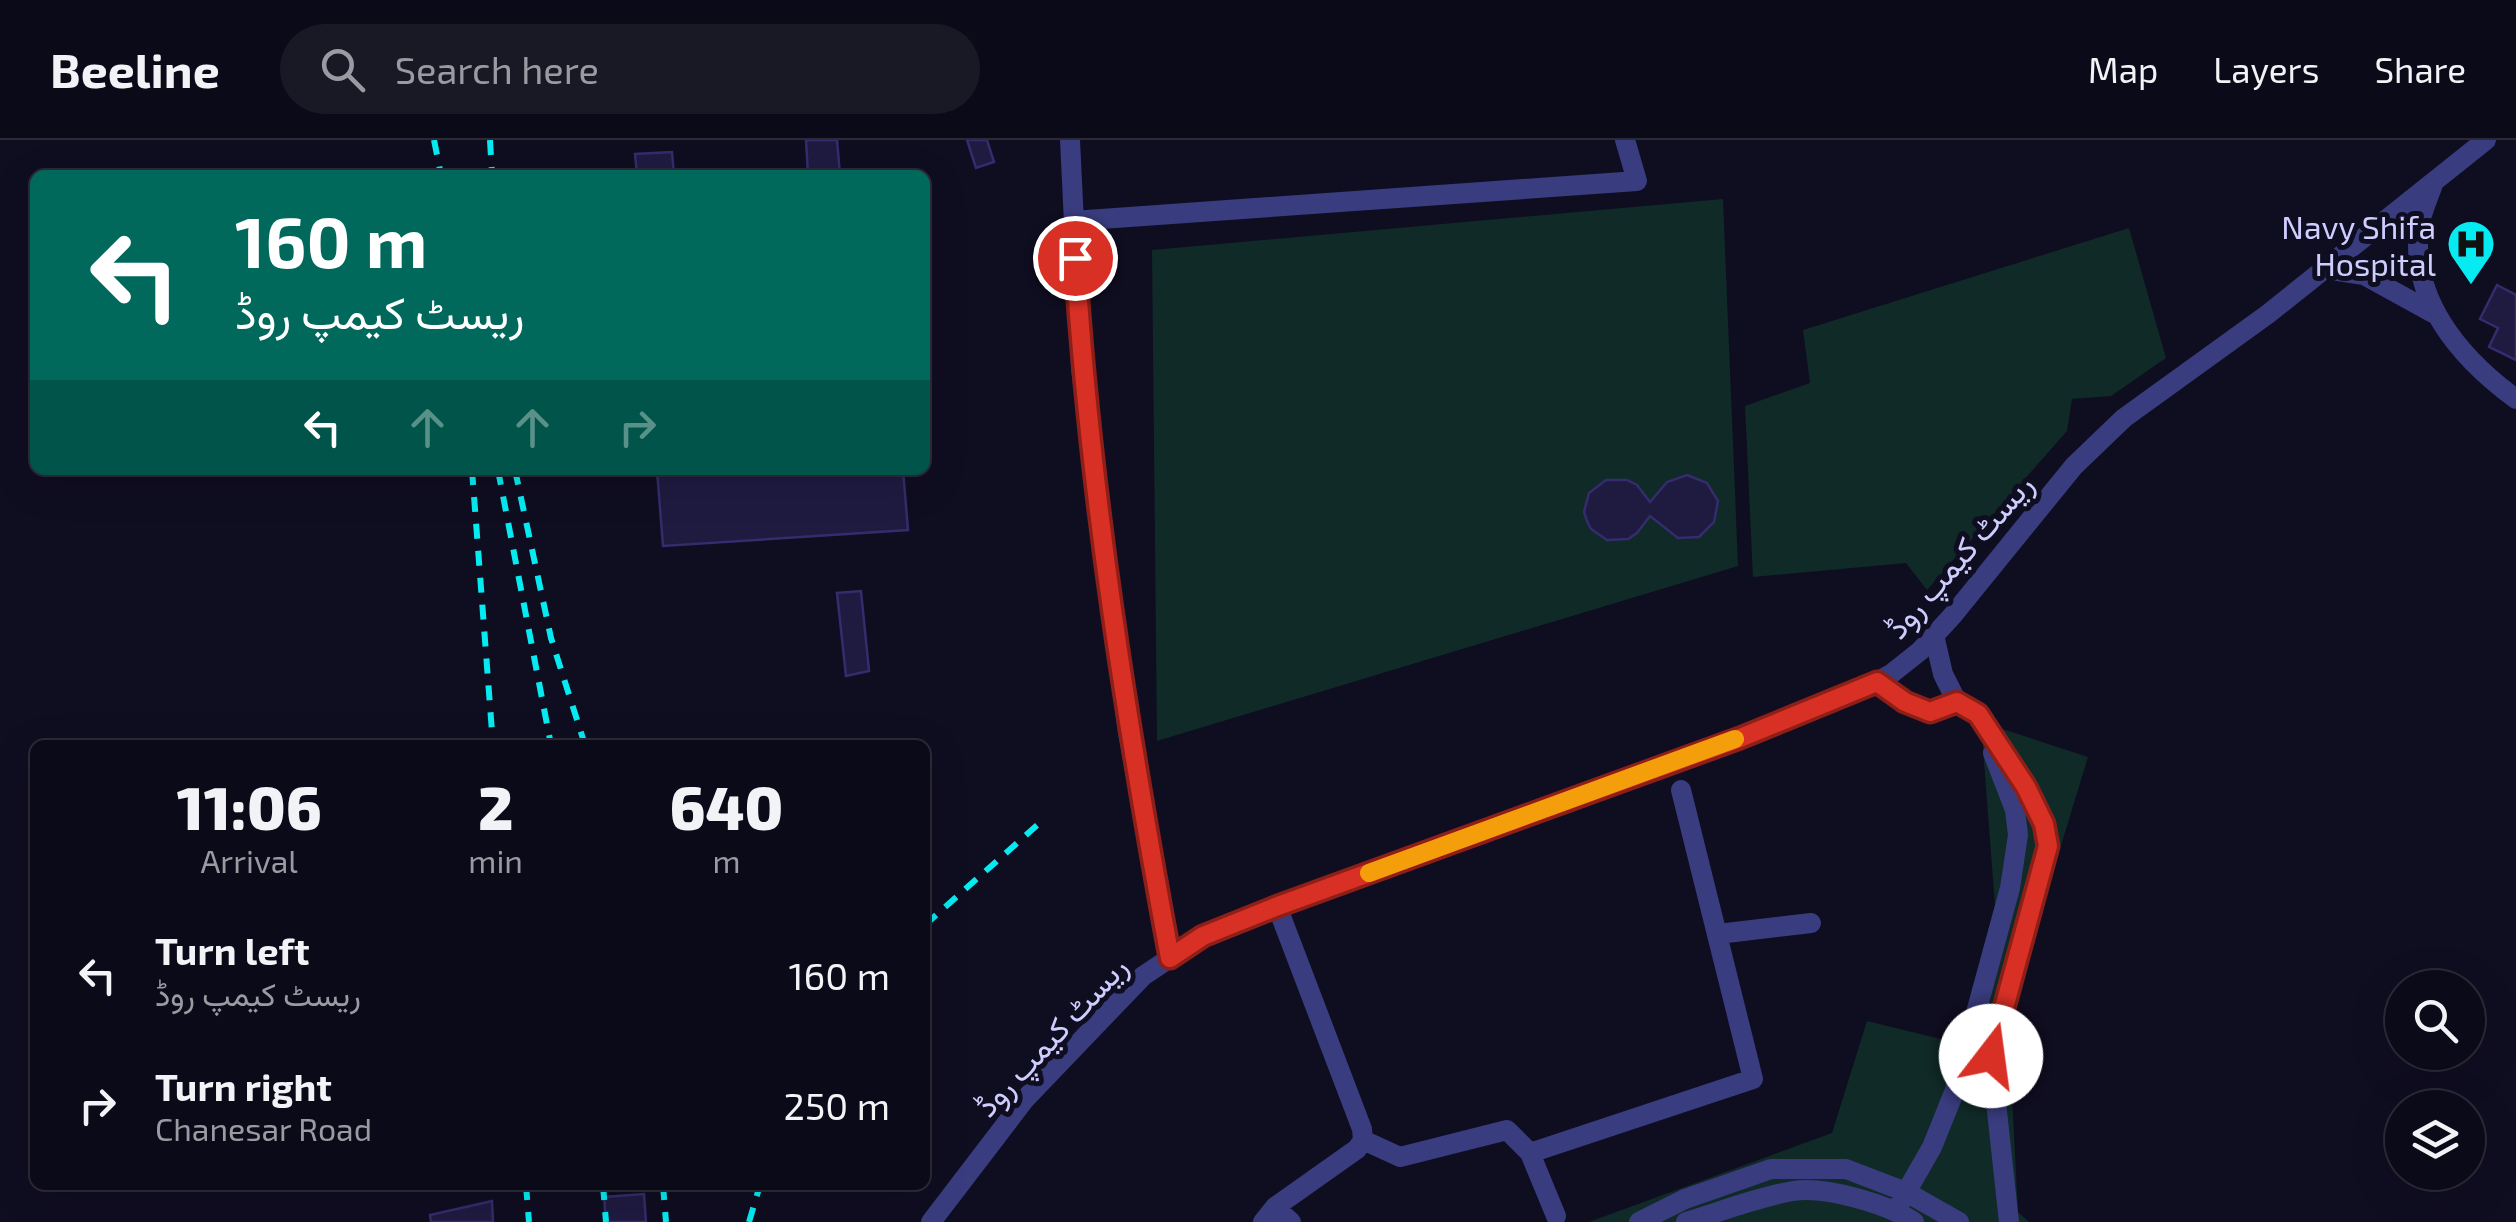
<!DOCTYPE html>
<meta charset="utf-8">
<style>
:root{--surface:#0b0a18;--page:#191825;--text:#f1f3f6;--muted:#9a9aa2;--line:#2b2b37}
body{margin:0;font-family:"Exo 2",Vazirmatn,sans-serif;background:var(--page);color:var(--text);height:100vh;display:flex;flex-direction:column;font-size:38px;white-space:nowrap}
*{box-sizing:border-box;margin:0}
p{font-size:32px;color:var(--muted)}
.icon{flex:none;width:55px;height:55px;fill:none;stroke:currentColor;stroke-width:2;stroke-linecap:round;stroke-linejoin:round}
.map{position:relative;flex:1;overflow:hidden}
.drawer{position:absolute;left:30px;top:600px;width:900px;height:450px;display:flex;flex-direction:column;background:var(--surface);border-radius:15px;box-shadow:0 10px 40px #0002,0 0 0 2px var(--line)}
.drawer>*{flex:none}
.banner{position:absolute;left:30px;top:30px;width:900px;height:305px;border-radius:15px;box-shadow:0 10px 40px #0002,0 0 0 2px var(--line);background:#00695c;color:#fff;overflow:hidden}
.tools{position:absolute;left:2385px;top:830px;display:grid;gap:20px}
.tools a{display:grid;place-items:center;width:100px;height:100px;border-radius:50%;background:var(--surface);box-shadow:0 10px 40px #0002,0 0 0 2px var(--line);font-size:50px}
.pin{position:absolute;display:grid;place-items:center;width:85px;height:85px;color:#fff;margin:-42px;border:5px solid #fff;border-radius:50%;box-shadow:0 2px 10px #0007}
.me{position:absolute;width:110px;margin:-55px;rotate:15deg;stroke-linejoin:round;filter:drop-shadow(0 0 8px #0008)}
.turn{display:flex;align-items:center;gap:35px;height:210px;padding:0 40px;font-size:45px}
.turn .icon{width:130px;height:130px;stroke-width:2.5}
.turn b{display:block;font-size:70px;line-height:85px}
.lanes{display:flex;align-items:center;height:95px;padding:0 40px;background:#0003;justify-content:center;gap:50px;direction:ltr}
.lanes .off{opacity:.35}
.eta{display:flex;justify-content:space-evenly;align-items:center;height:170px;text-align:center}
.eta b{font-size:60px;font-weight:800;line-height:70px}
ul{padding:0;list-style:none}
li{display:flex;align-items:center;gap:30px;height:130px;padding:0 40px}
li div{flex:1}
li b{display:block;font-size:38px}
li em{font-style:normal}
header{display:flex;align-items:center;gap:60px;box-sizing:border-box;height:140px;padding:0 50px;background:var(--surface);border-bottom:2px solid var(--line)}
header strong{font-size:48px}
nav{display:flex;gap:55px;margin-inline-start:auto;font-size:35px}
.search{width:700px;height:90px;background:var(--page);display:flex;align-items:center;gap:25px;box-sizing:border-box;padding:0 35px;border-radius:55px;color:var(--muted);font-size:38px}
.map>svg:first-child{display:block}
.green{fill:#102a27}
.building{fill:#1f1a40;stroke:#342c6c;stroke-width:2.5}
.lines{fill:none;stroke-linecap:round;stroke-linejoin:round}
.minor{stroke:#393c7e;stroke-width:20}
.rail{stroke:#06eaf1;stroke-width:6;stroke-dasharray:15 12;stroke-linecap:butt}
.route-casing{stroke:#8d1f18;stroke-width:25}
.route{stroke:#d93025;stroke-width:18}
.slow{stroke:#f59e0b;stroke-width:18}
.labels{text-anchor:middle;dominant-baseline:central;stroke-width:10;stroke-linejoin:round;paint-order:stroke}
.poi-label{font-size:32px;fill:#cfcdfe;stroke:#0f0d20;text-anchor:end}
.street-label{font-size:32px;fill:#cfcdfe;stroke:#0f0d20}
</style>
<header>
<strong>Beeline</strong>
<div class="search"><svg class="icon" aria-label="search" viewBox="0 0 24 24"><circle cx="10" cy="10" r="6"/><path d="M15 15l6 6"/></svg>Search here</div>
<nav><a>Map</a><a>Layers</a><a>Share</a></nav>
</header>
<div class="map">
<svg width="2516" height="1082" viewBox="0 0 2516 1082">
<rect width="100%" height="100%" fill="#0f0d20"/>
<path class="green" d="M 1723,59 L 1738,426 L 1157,601 L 1152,110 Z
M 2129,88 L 2166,218 L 2111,256 L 2072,259 L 2067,291 L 1927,450 L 1906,423 L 1753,437 L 1745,266 L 1810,243 L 1803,190 Z
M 1981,582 L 2088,617 L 2008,879 L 2018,1072 L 2029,1082 L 1589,1082 L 1832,993 L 1867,881 L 1957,903 L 1995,766 Z"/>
<path class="building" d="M 806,0 L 837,0 L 840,35 L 808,35 Z
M 967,0 L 987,0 L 994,22 L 976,28 Z
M 672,12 L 674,35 L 637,35 L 635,14 Z
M 2497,145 L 2516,155 L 2516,220 L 2489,207 L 2498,188 L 2480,179 Z
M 657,330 L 903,330 L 908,390 L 663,406 Z
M 1687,335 L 1707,343 L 1718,361 L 1714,382 L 1699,397 L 1678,398 L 1650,376 L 1637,393 L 1628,399 L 1607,400 L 1591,389 L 1587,381 L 1584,372 L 1589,353 L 1606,340 L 1627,340 L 1637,345 L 1650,362 L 1667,342 Z
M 861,451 L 869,531 L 846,536 L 837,453 Z
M 644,1054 L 646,1082 L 606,1082 L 604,1057 Z
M 492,1061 L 493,1082 L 431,1082 L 430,1075 Z"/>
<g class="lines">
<path class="minor" d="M 1070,0 L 1081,228 L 1128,593 L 1170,818
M 2433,44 C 2429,56 2423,69 2420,82 C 2407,157 2460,218 2516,259
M 1073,81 L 1637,41 L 1625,0
M 2325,129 L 2364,135 L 2433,173
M 1934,495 L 1943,534 L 1957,562 L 1978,574 L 2026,647 L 2043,684 L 2048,707 L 1991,916 L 2009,1082
M 1877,541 L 1905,562 L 1929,572 L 1957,562
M 1718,794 L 1811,783
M 1363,1000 L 1400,1017 L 1507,990 L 1530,1013 L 1753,939 L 1681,650
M 1530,1013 L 1556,1076
M 1275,1067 L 1291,1082
M 1896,1070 L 1932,1007 L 1955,950 L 2010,748 L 2018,695 L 2015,670 L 1993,613
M 931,1082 L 1025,959 L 1143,836 L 1203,796 L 1739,598 L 1860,551 L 1891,534 L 1920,511 L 1953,475 L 2074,326 L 2124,278 L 2268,174 L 2486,0
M 1263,1082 L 1275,1067 L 1357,1009 L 1363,1000 L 1362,989 L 1277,766
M 1639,1082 L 1685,1059 L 1771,1029 L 1846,1029 L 1906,1052 L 1959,1082
M 1686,1082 C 1720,1072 1757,1057 1793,1051 C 1825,1046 1888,1064 1914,1082"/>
<path class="rail" d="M 434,0 L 441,35
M 490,0 L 492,35
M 472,330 L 493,605
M 498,330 L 551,605
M 515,330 L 551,498 L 585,605
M 925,785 L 1044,679
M 526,1045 L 529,1082
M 603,1045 L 606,1082
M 663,1045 L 666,1082
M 749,1082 L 760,1045"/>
</g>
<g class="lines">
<g class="route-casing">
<path id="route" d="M 1075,118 C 1090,353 1127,586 1170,818 L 1203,796 L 1278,766 L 1740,598 L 1877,542 L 1905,562 L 1930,572 L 1957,562 L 1978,574 L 2026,647 L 2044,684 L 2048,706 L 1991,916"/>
</g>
<use href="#route" class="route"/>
<path class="slow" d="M 1369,733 L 1735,599"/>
</g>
<defs>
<g id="hospital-pin" transform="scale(2.5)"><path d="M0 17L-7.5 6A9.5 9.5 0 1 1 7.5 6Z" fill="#06eaf1" stroke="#0f0d20"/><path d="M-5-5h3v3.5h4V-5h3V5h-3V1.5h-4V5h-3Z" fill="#111"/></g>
</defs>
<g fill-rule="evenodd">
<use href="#hospital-pin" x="2471" y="104"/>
</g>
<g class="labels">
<g class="poi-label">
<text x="2436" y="86">Navy Shifa<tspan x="2436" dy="37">Hospital</tspan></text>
</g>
<g class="street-label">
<text transform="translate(1958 415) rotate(-49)">ریسٹ کیمپ روڈ</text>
<text transform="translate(1050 895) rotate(-47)">ریسٹ کیمپ روڈ</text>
</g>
</g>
</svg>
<div class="tools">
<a><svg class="icon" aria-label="search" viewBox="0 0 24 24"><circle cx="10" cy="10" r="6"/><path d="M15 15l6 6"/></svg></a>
<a><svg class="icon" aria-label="layers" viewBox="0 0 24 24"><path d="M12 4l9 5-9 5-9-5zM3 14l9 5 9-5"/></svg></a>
</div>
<div class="pin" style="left:1075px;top:118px;background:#d93025"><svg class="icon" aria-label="arrive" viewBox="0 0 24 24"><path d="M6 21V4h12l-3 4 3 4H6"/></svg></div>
<svg class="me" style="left:1991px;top:916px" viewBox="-20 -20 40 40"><circle r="19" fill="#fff"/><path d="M0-13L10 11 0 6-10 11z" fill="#d93025"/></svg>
<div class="banner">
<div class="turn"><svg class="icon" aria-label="left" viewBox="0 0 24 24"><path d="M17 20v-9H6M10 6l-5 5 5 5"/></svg><div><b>160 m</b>ریسٹ کیمپ روڈ</div></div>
<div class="lanes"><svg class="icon" aria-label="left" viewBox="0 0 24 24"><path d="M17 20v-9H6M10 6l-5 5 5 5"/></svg><svg class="icon off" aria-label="ahead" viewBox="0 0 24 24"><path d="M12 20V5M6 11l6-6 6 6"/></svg><svg class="icon off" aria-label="ahead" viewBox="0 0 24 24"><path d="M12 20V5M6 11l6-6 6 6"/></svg><svg class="icon off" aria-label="right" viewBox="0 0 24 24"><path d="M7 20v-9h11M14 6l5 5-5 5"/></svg></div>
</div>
<section class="drawer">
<div class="eta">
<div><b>11:06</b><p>Arrival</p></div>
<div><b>2</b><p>min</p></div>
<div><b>640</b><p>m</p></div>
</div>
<ul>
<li><svg class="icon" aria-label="left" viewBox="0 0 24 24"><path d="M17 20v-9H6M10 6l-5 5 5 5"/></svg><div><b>Turn left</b><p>ریسٹ کیمپ روڈ</p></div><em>160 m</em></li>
<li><svg class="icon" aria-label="right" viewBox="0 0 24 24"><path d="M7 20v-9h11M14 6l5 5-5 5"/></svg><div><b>Turn right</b><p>Chanesar Road</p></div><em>250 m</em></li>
</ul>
</section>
</div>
